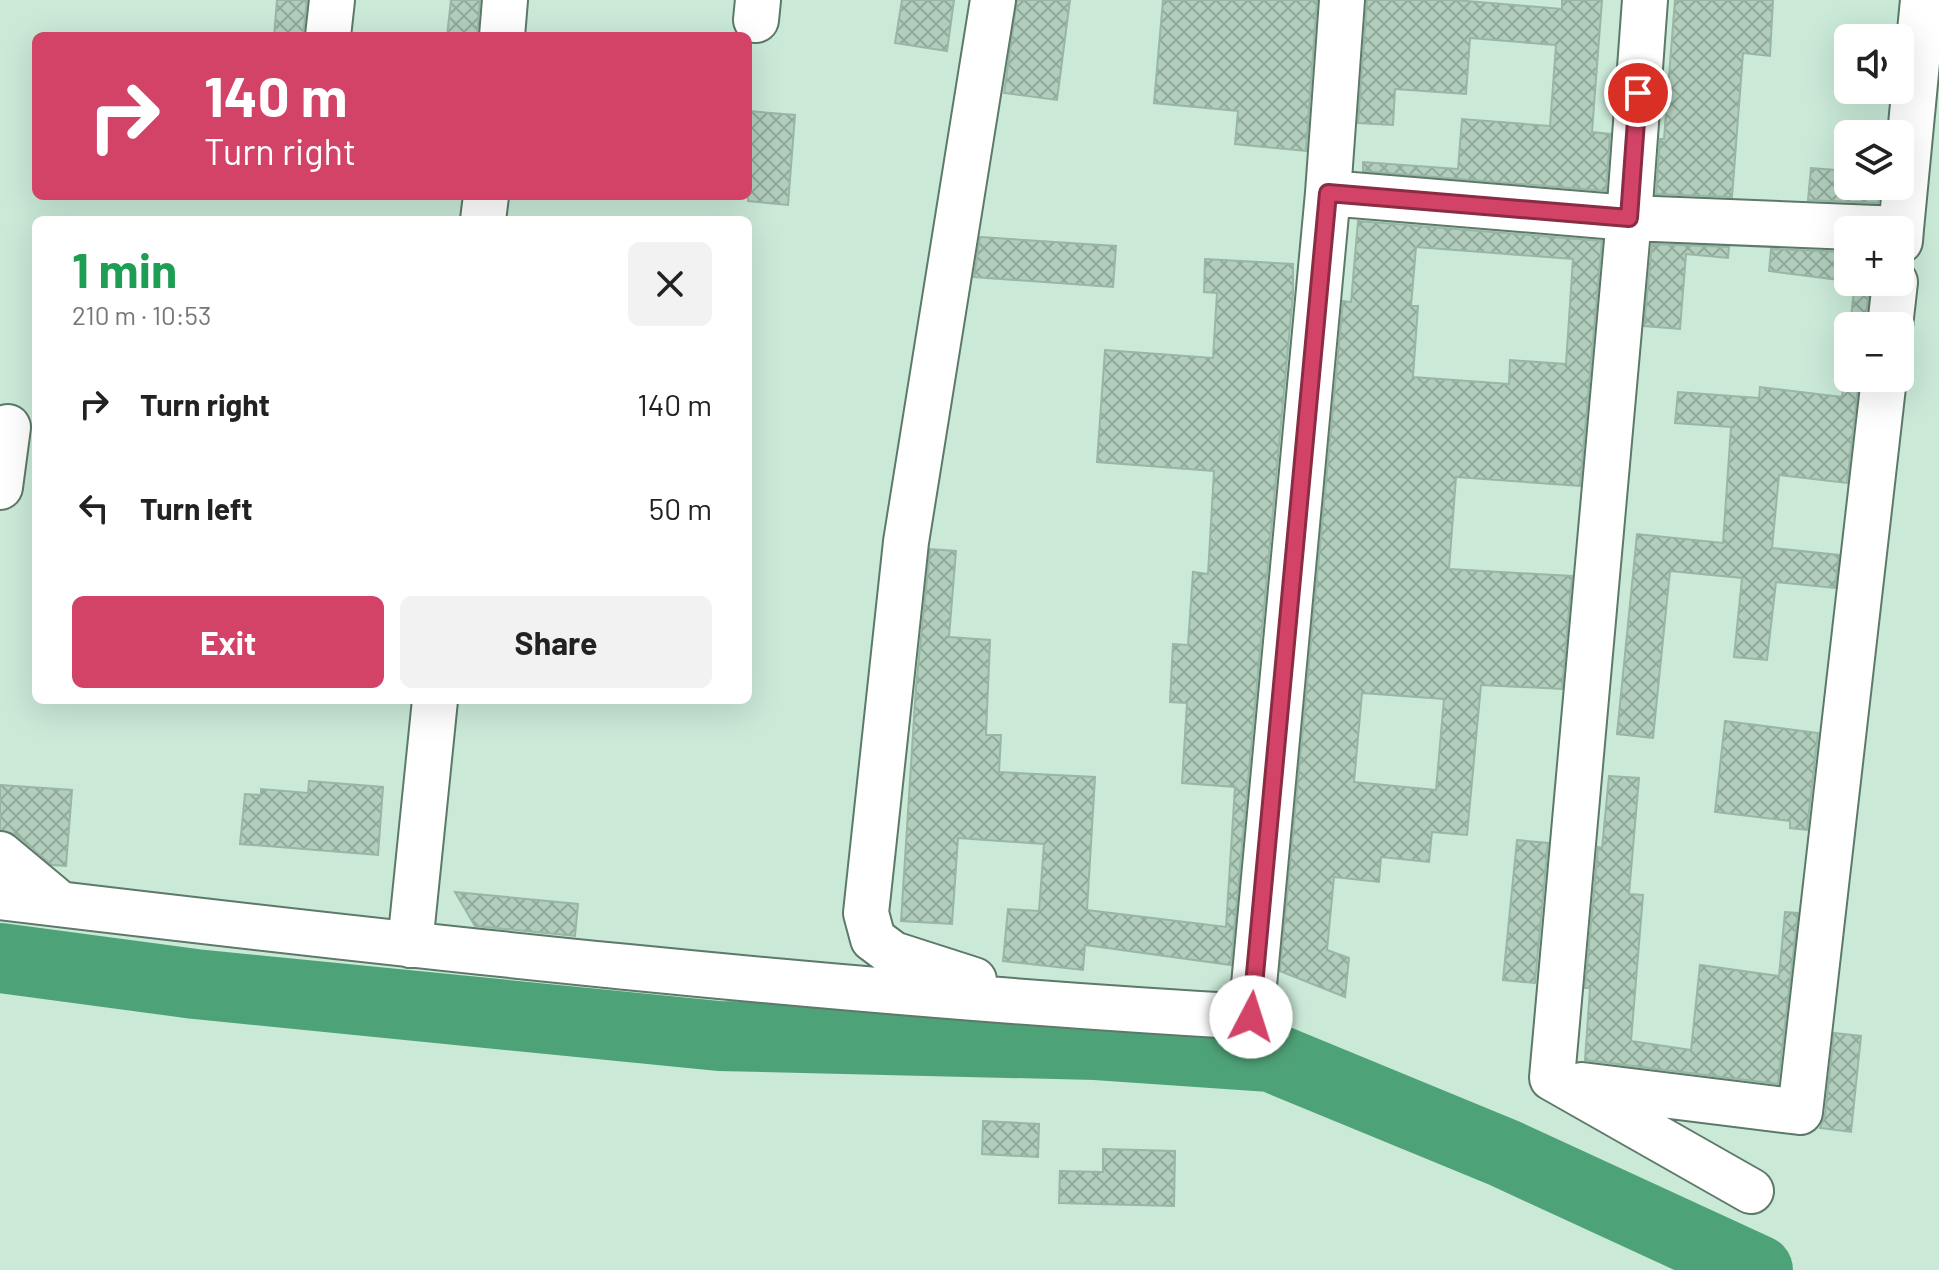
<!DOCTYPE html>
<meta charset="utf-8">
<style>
:root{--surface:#fff;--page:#f2f2f2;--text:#222;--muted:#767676;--accent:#d34368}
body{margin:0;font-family:Barlow,sans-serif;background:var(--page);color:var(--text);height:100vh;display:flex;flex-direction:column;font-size:30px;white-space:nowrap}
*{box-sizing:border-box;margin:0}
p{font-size:26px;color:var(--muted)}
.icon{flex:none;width:44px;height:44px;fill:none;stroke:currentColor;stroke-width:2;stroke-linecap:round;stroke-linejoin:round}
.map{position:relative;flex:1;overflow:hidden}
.details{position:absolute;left:32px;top:216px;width:720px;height:488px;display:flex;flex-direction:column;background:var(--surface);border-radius:12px;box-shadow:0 8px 32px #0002}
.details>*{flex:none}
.hud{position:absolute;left:32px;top:32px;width:720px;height:168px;border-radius:12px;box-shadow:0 8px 32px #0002;background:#d34368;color:#fff;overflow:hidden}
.buttons{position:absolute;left:1834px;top:24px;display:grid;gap:16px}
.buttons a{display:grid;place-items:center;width:80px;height:80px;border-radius:12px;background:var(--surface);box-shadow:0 8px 32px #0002;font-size:40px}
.pin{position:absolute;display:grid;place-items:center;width:68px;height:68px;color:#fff;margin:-34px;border:4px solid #fff;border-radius:50%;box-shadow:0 2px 8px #0007}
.me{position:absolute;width:88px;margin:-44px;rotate:5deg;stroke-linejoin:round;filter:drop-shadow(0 0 6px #0008)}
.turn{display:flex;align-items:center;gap:28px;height:168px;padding:0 40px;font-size:36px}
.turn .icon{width:104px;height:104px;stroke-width:2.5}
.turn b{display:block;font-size:56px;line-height:68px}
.round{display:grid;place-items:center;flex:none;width:84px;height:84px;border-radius:12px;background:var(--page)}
.headline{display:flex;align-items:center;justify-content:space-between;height:136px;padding:0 40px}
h1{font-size:48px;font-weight:700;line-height:60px;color:#1e9e55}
.action{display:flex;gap:16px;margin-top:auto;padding:16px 40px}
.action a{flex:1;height:92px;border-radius:12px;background:var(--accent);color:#fff;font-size:32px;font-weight:700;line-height:92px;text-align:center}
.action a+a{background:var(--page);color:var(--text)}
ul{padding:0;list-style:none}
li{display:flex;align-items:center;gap:24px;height:104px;padding:0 40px}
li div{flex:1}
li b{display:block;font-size:30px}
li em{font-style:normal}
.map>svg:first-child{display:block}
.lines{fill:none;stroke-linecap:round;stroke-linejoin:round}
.river{stroke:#4ea277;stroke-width:70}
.building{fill:url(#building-cross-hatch);stroke:#99b6a4;stroke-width:2;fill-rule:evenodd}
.minor-casing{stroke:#5d7969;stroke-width:48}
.minor{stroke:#fff;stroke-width:44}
.route-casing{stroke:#892c44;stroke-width:20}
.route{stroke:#d34368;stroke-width:14}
</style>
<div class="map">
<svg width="1939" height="1270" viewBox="0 0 1939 1270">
<defs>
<pattern id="building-cross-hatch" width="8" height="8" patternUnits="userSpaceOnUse" patternTransform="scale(2)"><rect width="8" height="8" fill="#b1cebd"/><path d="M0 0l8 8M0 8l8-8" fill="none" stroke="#91a99a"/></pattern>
</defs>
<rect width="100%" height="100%" fill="#cae9d7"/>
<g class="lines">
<path class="river" d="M 0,958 L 195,984 L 719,1036 L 1096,1045 L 1271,1057 L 1504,1153 L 1758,1270"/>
</g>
<path class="building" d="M 277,0 L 307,0 L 303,36 L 274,36 Z
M 451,0 L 480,0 L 477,36 L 447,36 Z
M 902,0 L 954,0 L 947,51 L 895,43 Z
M 1017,0 L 1070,0 L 1057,100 L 1004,93 Z
M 1163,0 L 1317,0 L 1306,151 L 1235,144 L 1238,111 L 1154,103 Z
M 1367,0 L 1455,0 L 1562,9 L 1562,0 L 1602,0 L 1592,132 L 1610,134 L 1606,191 L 1363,171 L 1363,162 L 1458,169 L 1462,119 L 1550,126 L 1556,45 L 1470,38 L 1466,94 L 1395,89 L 1393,125 L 1358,123 Z
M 1675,0 L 1773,0 L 1770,56 L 1743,53 L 1732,197 L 1656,194 L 1660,139 L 1664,139 Z
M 748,111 L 795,115 L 788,205 L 748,201 Z
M 1811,168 L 1848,171 L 1848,186 L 1880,186 L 1878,203 L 1808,200 Z
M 1358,221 L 1602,241 L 1580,486 L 1456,477 L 1449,569 L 1572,576 L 1562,689 L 1481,685 L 1467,835 L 1432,832 L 1429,862 L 1381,857 L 1379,882 L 1334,877 L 1327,950 L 1349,958 L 1345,997 L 1280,971 L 1343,301 L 1351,302 ZM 1416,247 L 1573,259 L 1566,364 L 1510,360 L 1509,384 L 1413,377 L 1418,306 L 1411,306 ZM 1362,693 L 1444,699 L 1436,790 L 1354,782 Z
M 980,237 L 1116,246 L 1113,287 L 974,277 Z
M 1652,244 L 1729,247 L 1728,258 L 1686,254 L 1680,329 L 1644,326 Z
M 1771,249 L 1848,252 L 1848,281 L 1769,271 Z
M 1205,259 L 1293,264 L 1293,294 L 1231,965 L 1085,945 L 1083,970 L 1003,961 L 1008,909 L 1039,911 L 1044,844 L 958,838 L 952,924 L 901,921 L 916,687 L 930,549 L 956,551 L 949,637 L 990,640 L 986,735 L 1001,735 L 999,772 L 1095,777 L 1087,910 L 1226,927 L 1235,787 L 1182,783 L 1187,703 L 1170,702 L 1173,644 L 1188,645 L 1193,572 L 1208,574 L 1214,471 L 1097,462 L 1105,350 L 1213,358 L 1217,293 L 1204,292 Z
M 1855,282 L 1870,282 L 1865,326 L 1850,326 Z
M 1848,344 L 1848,378 L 1859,378 L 1847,483 L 1779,475 L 1772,548 L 1839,555 L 1835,588 L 1776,582 L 1767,660 L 1734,657 L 1742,578 L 1670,571 L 1653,738 L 1617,734 L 1637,534 L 1723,543 L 1731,427 L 1675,423 L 1678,392 L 1759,398 L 1760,387 L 1842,397 Z
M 1725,721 L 1818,733 L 1807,830 L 1790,828 L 1790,821 L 1715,812 Z
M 1609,776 L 1639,778 L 1629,894 L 1643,895 L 1631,1041 L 1691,1050 L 1700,965 L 1779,976 L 1785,912 L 1798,913 L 1778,1084 L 1585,1060 L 1590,988 L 1585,988 L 1598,847 L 1602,848 Z
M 309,781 L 383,787 L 378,855 L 240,844 L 245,794 L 261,795 L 261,789 L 308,793 Z
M 0,785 L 72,790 L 66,866 L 52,865 L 16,835 L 0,830 Z
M 1517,840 L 1548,843 L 1535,983 L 1503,980 Z
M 455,892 L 578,904 L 575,936 L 475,926 Z
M 1834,1033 L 1861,1036 L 1851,1132 L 1820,1128 L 1825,1115 Z
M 983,1121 L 1039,1124 L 1038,1157 L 982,1154 Z
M 1103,1149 L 1175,1151 L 1174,1206 L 1059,1203 L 1060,1171 L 1103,1172 Z"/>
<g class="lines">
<g class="minor-casing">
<path id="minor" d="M 1645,0 L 1629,218 L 1552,1078 L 1751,1191
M 756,20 L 758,0
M 328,36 L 332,0
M 502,36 L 505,0
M 1328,193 L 1629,218 L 1901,229 L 1900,241
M 483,220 L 486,196
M 1901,229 L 1923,0
M 1890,326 L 1895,282
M 0,487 L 8,427
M 0,854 L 60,904
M 0,897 C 416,947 833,993 1251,1017 L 1328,193 L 1342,0
M 410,945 L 435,700
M 974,980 L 893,954 L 873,939 L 866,913 L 906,542 L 993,0
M 1582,1085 L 1800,1112 L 1884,378"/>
</g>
<use href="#minor" class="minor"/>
</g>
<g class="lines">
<g class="route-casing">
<path id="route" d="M 1251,1017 L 1328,193 L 1629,218 L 1638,93"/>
</g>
<use href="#route" class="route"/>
</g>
</svg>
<div class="buttons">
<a><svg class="icon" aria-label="sound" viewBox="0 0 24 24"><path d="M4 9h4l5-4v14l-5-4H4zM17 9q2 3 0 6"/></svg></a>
<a><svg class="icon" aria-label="layers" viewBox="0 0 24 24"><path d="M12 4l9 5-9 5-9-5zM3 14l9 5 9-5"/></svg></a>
<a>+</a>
<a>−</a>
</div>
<div class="pin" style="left:1638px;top:93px;background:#d93025"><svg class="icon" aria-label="arrive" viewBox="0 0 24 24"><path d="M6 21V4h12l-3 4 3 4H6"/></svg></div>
<svg class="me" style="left:1251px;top:1017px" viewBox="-20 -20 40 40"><circle r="19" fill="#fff"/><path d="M0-13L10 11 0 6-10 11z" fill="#d34368"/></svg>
<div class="hud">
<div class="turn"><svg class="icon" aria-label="right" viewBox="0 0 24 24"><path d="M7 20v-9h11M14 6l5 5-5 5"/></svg><div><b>140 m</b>Turn right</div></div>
</div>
<section class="details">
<div class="headline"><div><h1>1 min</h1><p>210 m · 10:53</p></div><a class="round"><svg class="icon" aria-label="close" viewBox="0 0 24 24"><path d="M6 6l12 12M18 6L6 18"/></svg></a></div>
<ul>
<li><svg class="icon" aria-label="right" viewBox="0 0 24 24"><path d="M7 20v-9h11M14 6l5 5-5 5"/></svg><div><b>Turn right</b></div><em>140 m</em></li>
<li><svg class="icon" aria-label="left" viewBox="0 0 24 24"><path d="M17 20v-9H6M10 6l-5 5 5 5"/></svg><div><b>Turn left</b></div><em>50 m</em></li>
</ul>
<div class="action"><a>Exit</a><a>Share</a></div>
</section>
</div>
